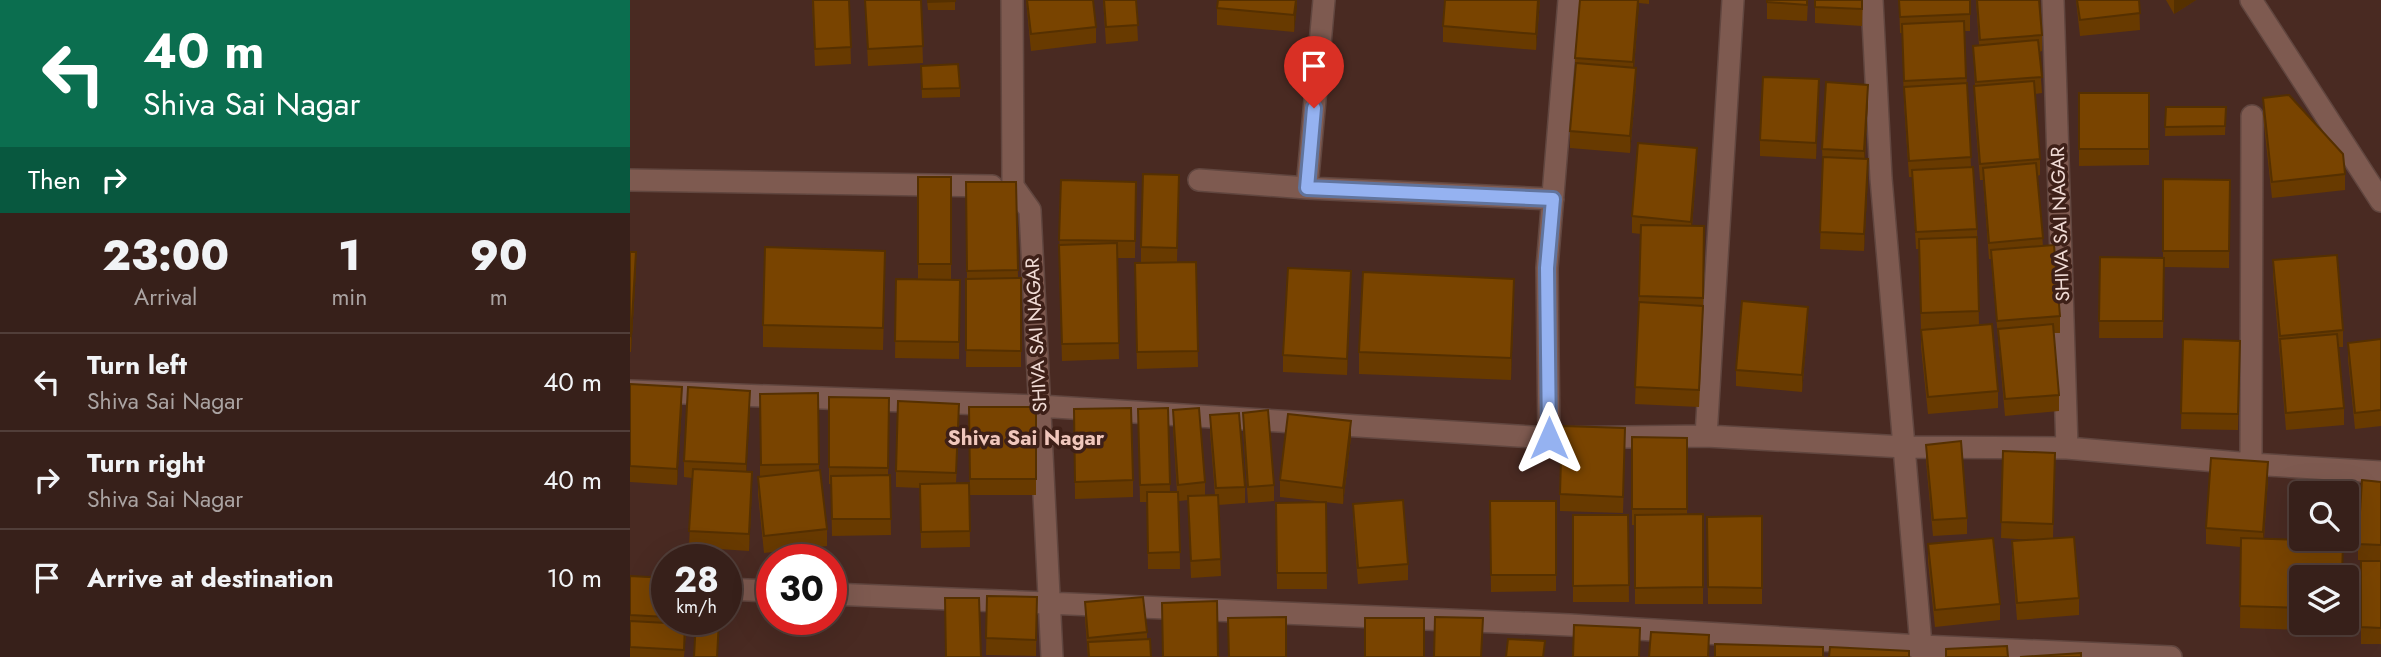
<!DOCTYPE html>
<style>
:root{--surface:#37201a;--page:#3e2823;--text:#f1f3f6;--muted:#aaa3a2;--line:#513e39}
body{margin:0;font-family:Jost,sans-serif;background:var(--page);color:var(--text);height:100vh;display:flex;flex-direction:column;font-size:26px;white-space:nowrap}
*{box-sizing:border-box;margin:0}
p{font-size:23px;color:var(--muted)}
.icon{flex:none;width:38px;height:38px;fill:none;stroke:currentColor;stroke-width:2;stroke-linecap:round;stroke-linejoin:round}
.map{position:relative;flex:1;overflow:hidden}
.details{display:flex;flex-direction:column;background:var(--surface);width:630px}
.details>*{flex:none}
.top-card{background:#0b6e4f;color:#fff;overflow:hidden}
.controls{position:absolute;left:1659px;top:481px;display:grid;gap:14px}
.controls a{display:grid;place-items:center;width:70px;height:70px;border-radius:7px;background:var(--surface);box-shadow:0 7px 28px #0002,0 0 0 2px var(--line);font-size:35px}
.speed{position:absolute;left:21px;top:544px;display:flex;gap:14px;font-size:35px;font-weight:700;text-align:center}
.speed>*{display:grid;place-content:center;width:91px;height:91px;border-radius:50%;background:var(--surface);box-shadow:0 7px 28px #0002,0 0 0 2px var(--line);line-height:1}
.speed small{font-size:18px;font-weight:400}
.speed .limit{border:10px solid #d22;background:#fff;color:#111}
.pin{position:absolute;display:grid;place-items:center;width:60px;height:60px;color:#fff;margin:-72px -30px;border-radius:50% 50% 50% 0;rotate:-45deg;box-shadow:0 0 7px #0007}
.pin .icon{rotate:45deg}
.me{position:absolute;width:77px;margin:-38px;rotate:0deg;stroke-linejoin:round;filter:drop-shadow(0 0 5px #0008)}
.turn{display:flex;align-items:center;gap:24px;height:147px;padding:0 28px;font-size:32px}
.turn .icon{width:91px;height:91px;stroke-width:2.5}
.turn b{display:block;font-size:49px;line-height:60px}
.then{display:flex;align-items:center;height:66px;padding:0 28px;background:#0003;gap:14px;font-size:26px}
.eta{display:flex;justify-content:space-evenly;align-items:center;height:119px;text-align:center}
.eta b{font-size:42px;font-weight:800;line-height:49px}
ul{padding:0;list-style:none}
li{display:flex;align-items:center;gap:21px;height:98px;padding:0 28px;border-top:2px solid var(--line)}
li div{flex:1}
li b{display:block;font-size:26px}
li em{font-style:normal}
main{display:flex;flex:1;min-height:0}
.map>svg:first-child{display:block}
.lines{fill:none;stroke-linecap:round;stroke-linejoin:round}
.minor-casing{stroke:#61463f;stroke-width:24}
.tertiary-casing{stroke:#61463f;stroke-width:24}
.minor{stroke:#7e5a50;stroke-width:21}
.tertiary{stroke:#7e5a50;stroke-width:21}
.wall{fill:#683a00}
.shaded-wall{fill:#553000}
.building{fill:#794400;stroke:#553000;stroke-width:2}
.route-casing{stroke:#61749d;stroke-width:18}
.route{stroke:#95b2f1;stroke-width:12}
.labels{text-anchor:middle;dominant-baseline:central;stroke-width:7;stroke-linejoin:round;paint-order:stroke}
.street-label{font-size:19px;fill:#f1dcd6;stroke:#3e2018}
.neighbourhood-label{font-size:21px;font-weight:bold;fill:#f0c7bc;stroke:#3e2018}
</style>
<main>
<section class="details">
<div class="top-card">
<div class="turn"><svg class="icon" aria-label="left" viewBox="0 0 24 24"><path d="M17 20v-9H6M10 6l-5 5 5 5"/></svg><div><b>40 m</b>Shiva Sai Nagar</div></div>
<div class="then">Then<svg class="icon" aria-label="right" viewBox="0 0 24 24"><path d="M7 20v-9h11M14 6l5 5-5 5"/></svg></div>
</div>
<div class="eta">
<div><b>23:00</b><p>Arrival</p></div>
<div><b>1</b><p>min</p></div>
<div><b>90</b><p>m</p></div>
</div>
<ul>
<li><svg class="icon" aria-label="left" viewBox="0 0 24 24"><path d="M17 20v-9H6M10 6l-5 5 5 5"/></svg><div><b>Turn left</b><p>Shiva Sai Nagar</p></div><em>40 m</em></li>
<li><svg class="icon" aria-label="right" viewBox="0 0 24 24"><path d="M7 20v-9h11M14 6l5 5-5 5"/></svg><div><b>Turn right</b><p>Shiva Sai Nagar</p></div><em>40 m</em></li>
<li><svg class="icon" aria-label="arrive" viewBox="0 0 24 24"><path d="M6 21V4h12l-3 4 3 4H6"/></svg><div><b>Arrive at destination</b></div><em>10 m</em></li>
</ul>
</section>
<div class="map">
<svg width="1751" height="657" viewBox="0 0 1751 657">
<rect width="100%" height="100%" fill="#492a22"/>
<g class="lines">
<g class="minor-casing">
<path id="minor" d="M 382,0 L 383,186 L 400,210 L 422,657
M 1242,0 L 1251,178 L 1292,657
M 1423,0 L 1437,448
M 0,180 L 362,186
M 569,180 L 677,188 L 923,199
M 677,188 L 694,0
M 0,391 L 409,406 L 919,438 L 1076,436 L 1274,447 L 1437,448 L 1621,464 L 1751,472
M 1076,436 L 1103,0
M 919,438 L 917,268 L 939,0
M 1621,464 L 1622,116
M 96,589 L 142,591
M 201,594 L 940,625 L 1291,646 L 1541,657"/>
</g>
<g class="tertiary-casing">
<path id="tertiary" d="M 1621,0 L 1751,201"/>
</g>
<use href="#minor" class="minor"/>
<use href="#tertiary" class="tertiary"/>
</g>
<path class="wall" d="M 182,0 L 219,0 L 221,64 L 185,66 Z
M 235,0 L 291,0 L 293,63 L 238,66 Z
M 297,0 L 325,0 L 325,10 L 298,10 Z
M 396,0 L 463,0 L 466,27 L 466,43 L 401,51 Z
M 473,0 L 506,0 L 508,41 L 476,44 Z
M 667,0 L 664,32 L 587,25 L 587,8 Z
M 815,0 L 910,0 L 906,50 L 813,42 L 813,26 Z
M 950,0 L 1019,0 L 1019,4 L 1009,3 L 1004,68 L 1006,84 L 1000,153 L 940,148 L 940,131 L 945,72 L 945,58 Z
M 1137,0 L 1178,0 L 1177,21 L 1137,19 Z
M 1185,0 L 1233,0 L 1232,26 L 1185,23 Z
M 1269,0 L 1340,0 L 1340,31 L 1334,31 L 1341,167 L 1347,229 L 1349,325 L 1368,391 L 1368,408 L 1298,414 L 1291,347 L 1291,330 L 1305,329 L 1291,330 L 1289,249 L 1286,249 L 1282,177 L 1279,177 L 1274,104 L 1272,33 L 1270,33 Z
M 1346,0 L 1409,0 L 1412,35 L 1412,51 L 1409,52 L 1412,93 L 1405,94 L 1410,159 L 1410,175 L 1407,176 L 1413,246 L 1430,316 L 1430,333 L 1424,333 L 1429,395 L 1429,411 L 1375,416 L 1361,259 L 1359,259 L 1353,180 L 1350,180 L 1344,103 L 1344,86 L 1345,86 L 1343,46 L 1349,45 Z
M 1446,0 L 1509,0 L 1510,30 L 1450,36 Z
M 1536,0 L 1566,0 L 1544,14 Z
M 291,66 L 330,88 L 330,97 L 292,98 Z
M 1449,93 L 1519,93 L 1519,165 L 1449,166 Z
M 1189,96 L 1186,159 L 1130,156 L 1130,140 Z
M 1633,98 L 1715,174 L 1715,190 L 1642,198 L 1633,115 Z
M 1238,101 L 1235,159 L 1238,176 L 1234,251 L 1190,249 L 1193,166 L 1192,149 Z
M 1536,107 L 1596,107 L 1595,135 L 1535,136 Z
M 1067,165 L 1062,226 L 1074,226 L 1073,322 L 1069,407 L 1005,404 L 1011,234 L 1002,233 L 1002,216 Z
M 549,175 L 547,262 L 566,262 L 568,367 L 507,369 L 505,279 L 511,263 L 511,247 Z
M 288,177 L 321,177 L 321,280 L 330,280 L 329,359 L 265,358 L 266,279 L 288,280 Z
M 1533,179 L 1600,180 L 1599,268 L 1534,267 L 1533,338 L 1469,338 L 1470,257 L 1533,258 Z
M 431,180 L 506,182 L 505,258 L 487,258 L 489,359 L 432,361 L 429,261 Z
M 336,182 L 386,182 L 388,278 L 391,278 L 391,367 L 336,367 L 337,279 Z
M 0,252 L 6,269 L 1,352 L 0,352 Z
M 1643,260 L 1713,330 L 1713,347 L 1709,347 L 1714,408 L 1714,425 L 1656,430 L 1643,276 Z
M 255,273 L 253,350 L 133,347 L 133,325 Z
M 721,288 L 717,375 L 653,372 L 653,355 Z
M 884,301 L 881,380 L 729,374 L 729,352 Z
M 1178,323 L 1172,392 L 1106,386 L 1106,370 Z
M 1553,339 L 1610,341 L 1608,430 L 1551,429 Z
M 1751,339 L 1751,426 L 1725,429 L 1718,359 L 1718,343 Z
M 0,384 L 52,404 L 47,485 L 0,482 Z
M 188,393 L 189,470 L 197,529 L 197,546 L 134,553 L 128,494 L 128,477 L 130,477 L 130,394 Z
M 199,397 L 259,398 L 258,475 L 260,475 L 261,535 L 202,536 L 201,484 L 199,484 Z
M 120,407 L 116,472 L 122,488 L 119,551 L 59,547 L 62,478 L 54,477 L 54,461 Z
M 339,407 L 406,407 L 406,495 L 340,495 Z
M 538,408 L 540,492 L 547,492 L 543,427 L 543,410 L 575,482 L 575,495 L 585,495 L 580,432 L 580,415 L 615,487 L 615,503 L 588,505 L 591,576 L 561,578 L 558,500 L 549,501 L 550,569 L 518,569 L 517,502 L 510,502 L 508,409 Z
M 444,409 L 503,480 L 503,497 L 445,499 Z
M 613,413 L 644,485 L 644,501 L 618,503 L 613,429 Z
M 329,420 L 326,483 L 339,483 L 340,547 L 291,548 L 290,488 L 266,487 L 266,471 Z
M 721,437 L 713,504 L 650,497 L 650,480 Z
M 1002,437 L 1057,438 L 1057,514 L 1073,514 L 1073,604 L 1005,604 L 1005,525 L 1002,525 Z
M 995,445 L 993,513 L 930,511 L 930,494 Z
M 1296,445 L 1337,518 L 1337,534 L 1303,536 L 1296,461 Z
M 1373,451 L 1425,453 L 1423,538 L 1449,598 L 1449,615 L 1387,620 L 1382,558 L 1382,541 L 1405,540 L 1371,538 Z
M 1638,479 L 1634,539 L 1671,578 L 1671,623 L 1712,623 L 1712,631 L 1610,628 L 1611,547 L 1576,544 L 1576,528 Z
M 1751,482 L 1751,644 L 1731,644 L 1731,561 L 1743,561 L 1728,560 L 1728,544 Z
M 860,501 L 926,501 L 926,591 L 861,592 Z
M 696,502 L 697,589 L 647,589 L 646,503 Z
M 723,504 L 778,564 L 778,580 L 728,584 L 723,520 Z
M 943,515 L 998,515 L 999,602 L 943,602 Z
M 1132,516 L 1132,604 L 1078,604 L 1077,517 Z
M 1298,544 L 1370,604 L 1370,620 L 1305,627 L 1298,561 Z
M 0,576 L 37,578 L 37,620 L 57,620 L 54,657 L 0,657 Z
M 357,596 L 407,597 L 406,656 L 356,655 Z
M 455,602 L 517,632 L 517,639 L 521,657 L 458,657 L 455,619 Z"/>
<path class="shaded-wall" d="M 666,0 L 667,8 L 664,32 L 664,15 Z
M 908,0 L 910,0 L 906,50 L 906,34 Z
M 1008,0 L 1009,0 L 1009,6 L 1003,79 L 1003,62 Z
M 1544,0 L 1566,0 L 1544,14 Z
M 1006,68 L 1006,84 L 1000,153 L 1000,136 Z
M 1189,79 L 1189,96 L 1186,159 L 1186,143 Z
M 1238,85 L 1238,101 L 1234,168 L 1234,151 Z
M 1067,148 L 1067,165 L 1061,238 L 1061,222 Z
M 1238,159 L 1238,176 L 1234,251 L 1234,234 Z
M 6,252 L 6,269 L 1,352 L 1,336 Z
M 721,271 L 721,288 L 717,375 L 717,359 Z
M 884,279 L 884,301 L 881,380 L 881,358 Z
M 1178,307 L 1178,323 L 1172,392 L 1172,375 Z
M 52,387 L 52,404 L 47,485 L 47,469 Z
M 120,391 L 120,407 L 116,481 L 116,464 Z
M 721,421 L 721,437 L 713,504 L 713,488 Z
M 1638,462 L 1638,479 L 1633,548 L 1633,532 Z
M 122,472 L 122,488 L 119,551 L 119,534 Z"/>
<path class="building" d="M 183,0 L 219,0 L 221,47 L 185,49 Z
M 235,0 L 291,0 L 293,46 L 238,49 Z
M 298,0 L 325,0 L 325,1 L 298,2 Z
M 397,0 L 463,0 L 466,27 L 401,34 Z
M 474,0 L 506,0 L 508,25 L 476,27 Z
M 588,0 L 666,0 L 664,15 L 587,8 Z
M 815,0 L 908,0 L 906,34 L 813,26 Z
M 950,0 L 1008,0 L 1003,62 L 945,58 Z
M 1137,0 L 1177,0 L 1177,5 L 1137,2 Z
M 1185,0 L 1232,0 L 1232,9 L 1185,7 Z
M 1269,0 L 1340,0 L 1340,14 L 1270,17 Z
M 1347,0 L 1409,0 L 1412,35 L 1350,40 Z
M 1447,0 L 1509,0 L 1510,13 L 1450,20 Z
M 1334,21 L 1336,78 L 1274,81 L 1272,24 Z
M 1408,40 L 1412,77 L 1346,82 L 1343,46 Z
M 946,63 L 1006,68 L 1000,136 L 940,131 Z
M 328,64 L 330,88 L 292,89 L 291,66 Z
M 1133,77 L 1189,79 L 1186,143 L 1130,140 Z
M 1404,81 L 1410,159 L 1350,164 L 1344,86 Z
M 1196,82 L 1238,85 L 1234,151 L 1192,149 Z
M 1337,83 L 1341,157 L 1279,161 L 1274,87 Z
M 1449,93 L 1519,93 L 1519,149 L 1449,149 Z
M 1659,95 L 1713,154 L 1715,174 L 1642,182 L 1633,98 Z
M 1536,107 L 1596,107 L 1595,126 L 1535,127 Z
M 1008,143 L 1067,148 L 1061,222 L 1002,216 Z
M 1193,157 L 1238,159 L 1234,234 L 1190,232 Z
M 1406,163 L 1413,238 L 1359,243 L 1353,168 Z
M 1343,167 L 1347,229 L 1286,232 L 1282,170 Z
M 513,174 L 549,175 L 547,248 L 511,247 Z
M 288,177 L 321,177 L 321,264 L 288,264 Z
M 1533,179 L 1600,180 L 1599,251 L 1533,251 Z
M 431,180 L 506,182 L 505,241 L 429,240 Z
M 336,182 L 386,182 L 388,270 L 337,271 Z
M 1011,225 L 1074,226 L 1073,298 L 1009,296 Z
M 1347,237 L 1349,311 L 1291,313 L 1289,239 Z
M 487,243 L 489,343 L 432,344 L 429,245 Z
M 1424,245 L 1430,316 L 1367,321 L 1361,250 Z
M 135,247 L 255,251 L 253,328 L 133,325 Z
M 0,252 L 6,252 L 1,336 L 0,335 Z
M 1707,255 L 1713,330 L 1650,336 L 1643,260 Z
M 1470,257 L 1534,258 L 1533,321 L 1469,321 Z
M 566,262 L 568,351 L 507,352 L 505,263 Z
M 658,268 L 721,271 L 717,359 L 653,355 Z
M 733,272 L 884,279 L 881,358 L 729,352 Z
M 391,278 L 391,351 L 336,350 L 336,279 Z
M 266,279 L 330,280 L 329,342 L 265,341 Z
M 1112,301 L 1178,307 L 1172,375 L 1106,370 Z
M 1009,302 L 1073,306 L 1069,390 L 1005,387 Z
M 1362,324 L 1368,391 L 1298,397 L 1291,330 Z
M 1423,324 L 1429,395 L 1375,399 L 1368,329 Z
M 1707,334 L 1714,408 L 1656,413 L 1650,339 Z
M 1553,339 L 1610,341 L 1608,414 L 1551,413 Z
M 1751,339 L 1751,410 L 1725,413 L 1718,343 Z
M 0,384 L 52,387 L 47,469 L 0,466 Z
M 58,387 L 120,391 L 116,464 L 54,461 Z
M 188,393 L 189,464 L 131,465 L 130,394 Z
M 199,397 L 259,398 L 258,468 L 199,467 Z
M 268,401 L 329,404 L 326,473 L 266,471 Z
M 339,407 L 406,407 L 406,479 L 340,479 Z
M 501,408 L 503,480 L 445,482 L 444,409 Z
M 538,408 L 540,484 L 510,485 L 508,409 Z
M 569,408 L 575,482 L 548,485 L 543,410 Z
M 638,410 L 644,485 L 618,487 L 613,413 Z
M 609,413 L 615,487 L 586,488 L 580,415 Z
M 658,414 L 721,421 L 713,488 L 650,480 Z
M 932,426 L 995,428 L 993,497 L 930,494 Z
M 1002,437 L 1057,438 L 1057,509 L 1002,509 Z
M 1331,441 L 1337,518 L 1303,520 L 1296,445 Z
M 1373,451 L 1425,453 L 1423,524 L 1371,522 Z
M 1581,458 L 1638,462 L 1633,532 L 1576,528 Z
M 63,469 L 122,472 L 119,534 L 59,531 Z
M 190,470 L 197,529 L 134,536 L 128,477 Z
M 260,475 L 261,519 L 202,519 L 201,476 Z
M 1732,480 L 1751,482 L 1751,545 L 1728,544 Z
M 339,483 L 340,531 L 291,532 L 290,484 Z
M 517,492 L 548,492 L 550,552 L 518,553 Z
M 588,495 L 591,559 L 561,561 L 558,496 Z
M 773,500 L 778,564 L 728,568 L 723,504 Z
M 860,501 L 926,501 L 926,575 L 861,575 Z
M 696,502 L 697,573 L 647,573 L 646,503 Z
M 1073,514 L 1073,587 L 1005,588 L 1005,515 Z
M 943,515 L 998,515 L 999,585 L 943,586 Z
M 1132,516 L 1132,588 L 1078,587 L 1077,517 Z
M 1444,537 L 1449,598 L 1387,603 L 1382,541 Z
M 1363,538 L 1370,604 L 1305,610 L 1298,544 Z
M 1611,538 L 1713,541 L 1712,578 L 1671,578 L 1671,608 L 1610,606 Z
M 1731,561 L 1751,561 L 1751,628 L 1731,627 Z
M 0,576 L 37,578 L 37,617 L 0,615 Z
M 357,596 L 407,597 L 406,640 L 356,638 Z
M 513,597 L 517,632 L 458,638 L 455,602 Z
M 315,598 L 349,598 L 351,657 L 316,657 Z
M 587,601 L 588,657 L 533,657 L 532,603 Z
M 656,617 L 656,657 L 599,657 L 598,618 Z
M 805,617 L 853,618 L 851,657 L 804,657 Z
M 735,618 L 794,618 L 794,657 L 735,657 Z
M 66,620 L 89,620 L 87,657 L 64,657 Z
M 0,621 L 55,624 L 54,650 L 0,647 Z
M 944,625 L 1010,628 L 1009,657 L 943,657 Z
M 1021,632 L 1079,635 L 1078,657 L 1019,657 Z
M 520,639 L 521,657 L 459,657 L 458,642 Z
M 878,639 L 915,641 L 913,657 L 876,657 Z
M 1085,644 L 1193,647 L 1193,657 L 1085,657 Z
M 1377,646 L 1378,657 L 1316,657 L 1316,649 Z
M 1200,647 L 1279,651 L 1279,657 L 1199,657 Z
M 1451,653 L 1451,657 L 1390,657 Z"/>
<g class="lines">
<g class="route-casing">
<path id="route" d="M 684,108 L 677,188 L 923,199 L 917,268 L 919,438"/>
</g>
<use href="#route" class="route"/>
</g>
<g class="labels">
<g class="street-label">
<text transform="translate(1430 224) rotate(-92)">SHIVA SAI NAGAR</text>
<text transform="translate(406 335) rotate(-93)">SHIVA SAI NAGAR</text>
</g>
<g class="neighbourhood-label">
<text x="396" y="438">Shiva Sai Nagar</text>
</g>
</g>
</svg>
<div class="controls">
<a><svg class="icon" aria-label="search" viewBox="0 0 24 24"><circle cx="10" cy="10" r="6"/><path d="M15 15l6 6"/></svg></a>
<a><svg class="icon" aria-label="layers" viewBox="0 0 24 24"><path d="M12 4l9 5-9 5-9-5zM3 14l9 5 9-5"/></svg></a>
</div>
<div class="speed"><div>28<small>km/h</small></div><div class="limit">30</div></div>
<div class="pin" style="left:684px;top:108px;background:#d93025"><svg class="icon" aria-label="arrive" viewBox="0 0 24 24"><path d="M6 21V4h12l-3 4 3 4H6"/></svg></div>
<svg class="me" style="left:919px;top:438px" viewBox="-20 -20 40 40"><path d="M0-17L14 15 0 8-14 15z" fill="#95b2f1" stroke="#fff" stroke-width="4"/></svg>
</div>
</main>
